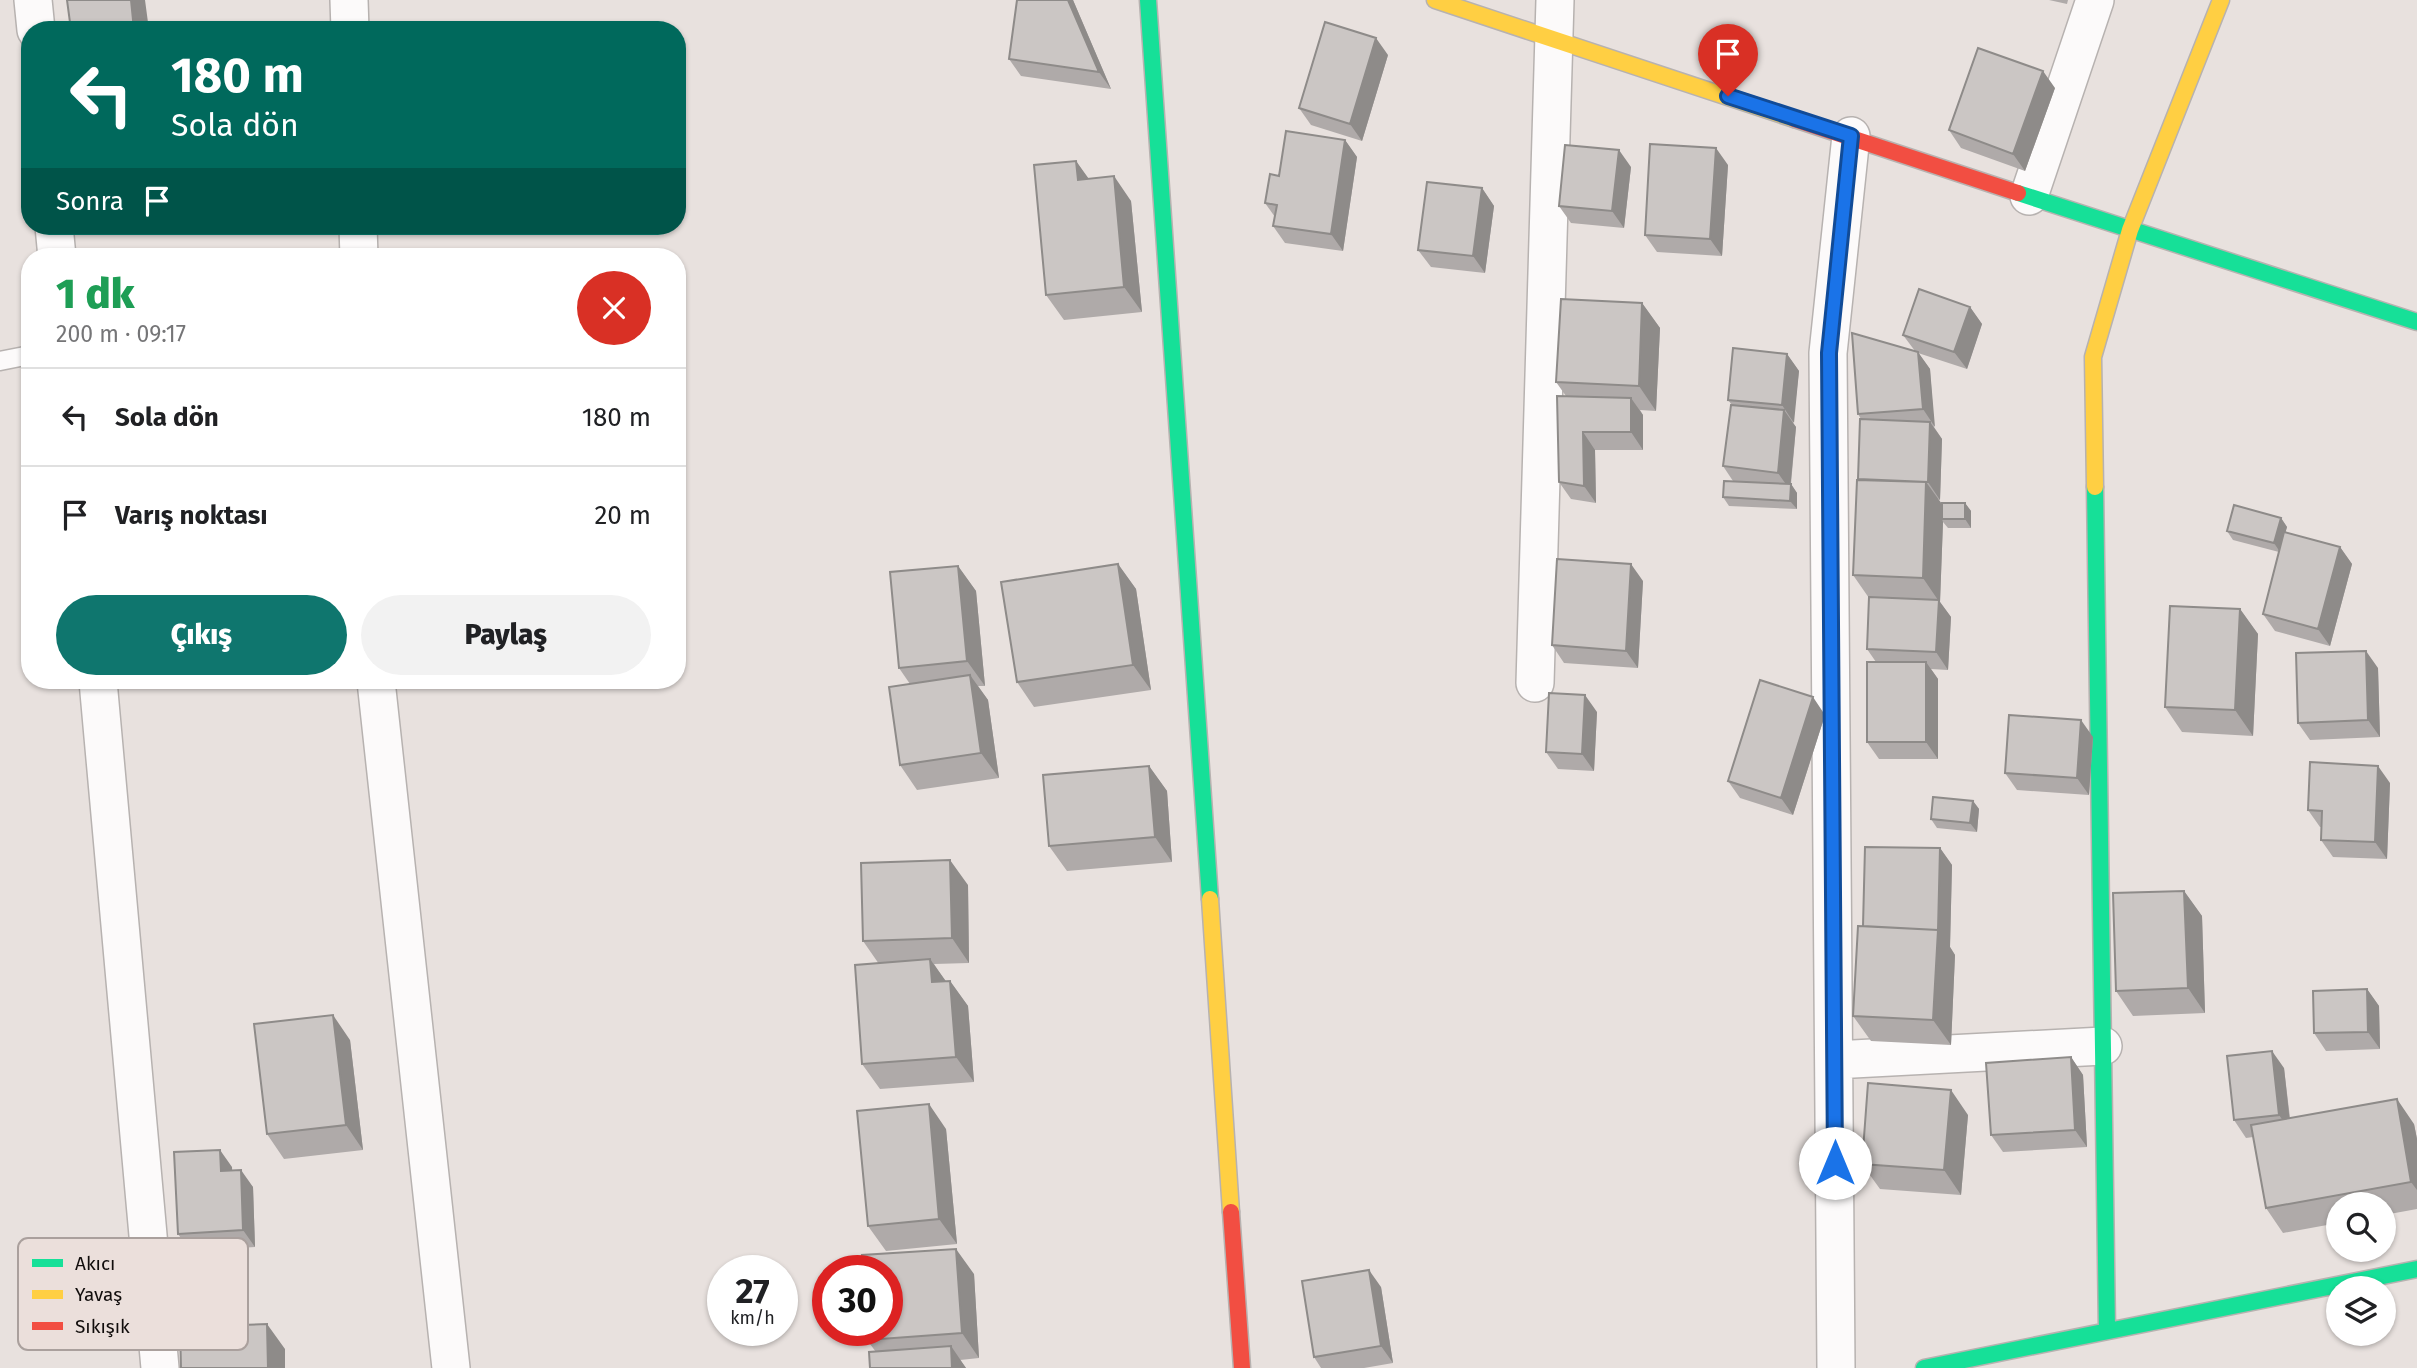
<!DOCTYPE html>
<html lang="tr">
<meta charset="utf-8">
<style>
:root{--surface:#fff;--page:#f2f2f2;--text:#202124;--muted:#757577;--line:#e0e0e0;--accent:#0f766e}
body{margin:0;font-family:"Fira Sans",sans-serif;background:var(--page);color:var(--text);height:100vh;display:flex;flex-direction:column;font-size:26px;white-space:nowrap}
*{box-sizing:border-box;margin:0}
p{font-size:23px;color:var(--muted)}
.icon{flex:none;width:38px;height:38px;fill:none;stroke:currentColor;stroke-width:2;stroke-linecap:round;stroke-linejoin:round}
.map{position:relative;flex:1;overflow:hidden}
.side{position:absolute;left:21px;top:248px;width:665px;height:441px;display:flex;flex-direction:column;background:var(--surface);border-radius:28px;box-shadow:0 2px 5px #0004}
.side>*{flex:none}
.guide{position:absolute;left:21px;top:21px;width:665px;height:214px;border-radius:28px;box-shadow:0 2px 5px #0004;background:#00695c;color:#fff;overflow:hidden}
.buttons{position:absolute;left:2326px;top:1192px;display:grid;gap:14px}
.buttons a{display:grid;place-items:center;width:70px;height:70px;border-radius:50%;background:var(--surface);box-shadow:0 2px 5px #0004;font-size:35px}
.speed{position:absolute;left:707px;top:1255px;display:flex;gap:14px;font-size:35px;font-weight:700;text-align:center}
.speed>*{display:grid;place-content:center;width:91px;height:91px;border-radius:50%;background:var(--surface);box-shadow:0 2px 5px #0004;line-height:1}
.speed small{font-size:18px;font-weight:400}
.speed .limit{border:10px solid #d22;background:#fff;color:#111}
.pin{position:absolute;display:grid;place-items:center;width:60px;height:60px;color:#fff;margin:-72px -30px;border-radius:50% 50% 50% 0;rotate:-45deg;box-shadow:0 0 7px #0007}
.pin .icon{rotate:45deg}
.me{position:absolute;width:77px;margin:-38px;rotate:0deg;stroke-linejoin:round;filter:drop-shadow(0 0 5px #0008)}
.turn{display:flex;align-items:center;gap:24px;height:147px;padding:0 35px;font-size:32px}
.turn .icon{width:91px;height:91px;stroke-width:2.5}
.turn b{display:block;font-size:49px;line-height:60px}
.then{display:flex;align-items:center;height:66px;padding:0 35px;background:#0003;gap:14px;font-size:26px}
.round{display:grid;place-items:center;flex:none;width:74px;height:74px;border-radius:37px;background:var(--page)}
.summary{display:flex;align-items:center;justify-content:space-between;height:119px;padding:0 35px}
h1{font-size:42px;font-weight:800;line-height:52px;color:#1e9e55}
.action{display:flex;gap:14px;margin-top:auto;padding:14px 35px}
.action a{flex:1;height:80px;border-radius:42px;background:var(--accent);color:#fff;font-size:28px;font-weight:800;line-height:80px;text-align:center}
.action a+a{background:var(--page);color:var(--text)}
ul{padding:0;list-style:none}
li{display:flex;align-items:center;gap:21px;height:98px;padding:0 35px;border-top:2px solid var(--line)}
li div{flex:1}
li b{display:block;font-size:26px}
li em{font-style:normal}
.map>svg:first-child{display:block}
.lines{fill:none;stroke-linecap:round;stroke-linejoin:round}
.lane-casing{stroke:#b7b2b0;stroke-width:21}
.street-casing{stroke:#b7b2b0;stroke-width:40}
.fast-casing{stroke:#b7b2b0;stroke-width:19}
.slow-casing{stroke:#b7b2b0;stroke-width:19}
.jam-casing{stroke:#b7b2b0;stroke-width:19}
.lane{stroke:#fcfafa;stroke-width:18}
.street{stroke:#fcfafa;stroke-width:37}
.fast{stroke:#16e098;stroke-width:16}
.slow{stroke:#ffcf43;stroke-width:16}
.jam{stroke:#f24e42;stroke-width:16}
.wall{fill:#afaaa9}
.shaded-wall{fill:#8e8b89}
.building{fill:#cbc6c4;stroke:#8e8b89;stroke-width:2}
.route-casing{stroke:#114b97;stroke-width:18}
.route{stroke:#1a73e8;stroke-width:12}
.key{fill:#ebdfdb;stroke:#aaa09d;stroke-width:2}
.key-label{font-size:19px;fill:#110d0c}
</style>
<div class="map">
<svg width="2417" height="1368" viewBox="0 0 2417 1368">
<rect width="100%" height="100%" fill="#e8e1de"/>
<g class="lines">
<g class="lane-casing">
<path id="lane" d="M 0,361 L 30,355"/>
</g>
<g class="street-casing">
<path id="street" d="M 33,0 L 36,30
M 349,0 L 350,30
M 2029,196 L 2095,0
M 54,226 L 57,257
M 358,226 L 359,257
M 98,681 L 160,1368
M 376,681 L 451,1368
M 1535,683 L 1555,0
M 1834,1060 L 2103,1046
M 1836,1368 L 1828,353 L 1851,136"/>
</g>
<g class="fast-casing">
<path id="fast" d="M 1148,0 L 1210,899
M 2018,193 L 2417,322
M 2095,487 L 2107,1331
M 1924,1368 L 2417,1269"/>
</g>
<g class="slow-casing">
<path id="slow" d="M 1435,0 L 1794,119
M 2095,487 L 2093,357 L 2130,230 L 2221,0
M 1210,899 L 1231,1212"/>
</g>
<g class="jam-casing">
<path id="jam" d="M 1794,119 L 2018,193
M 1231,1212 L 1242,1368"/>
</g>
<use href="#lane" class="lane"/>
<use href="#street" class="street"/>
<use href="#fast" class="fast"/>
<use href="#slow" class="slow"/>
<use href="#jam" class="jam"/>
</g>
<path class="wall" d="M 1073,0 L 1111,89 L 1021,76 L 1009,59 Z
M 2049,0 L 2068,0 L 2067,4 Z
M 1388,55 L 1362,141 L 1311,125 L 1299,108 Z
M 2055,88 L 2025,171 L 1961,148 L 1949,130 Z
M 1345,140 L 1357,157 L 1343,251 L 1285,243 L 1273,226 L 1275,217 L 1265,203 Z
M 1076,161 L 1088,179 L 1131,201 L 1142,312 L 1064,320 L 1046,295 Z
M 1728,165 L 1722,256 L 1657,252 L 1645,235 Z
M 1631,167 L 1624,228 L 1571,223 L 1559,206 Z
M 1482,188 L 1494,206 L 1485,273 L 1431,267 L 1418,250 Z
M 1642,303 L 1660,328 L 1656,411 L 1640,410 L 1643,415 L 1643,450 L 1595,450 L 1596,503 L 1571,499 L 1559,482 L 1566,396 L 1556,382 Z
M 1970,307 L 1982,324 L 1967,369 L 1918,353 L 1930,369 L 1934,427 L 1942,439 L 1940,500 L 1938,499 L 1942,504 L 1965,503 L 1971,511 L 1971,528 L 1948,528 L 1943,522 L 1940,602 L 1951,617 L 1948,670 L 1931,669 L 1938,679 L 1938,759 L 1879,759 L 1867,742 L 1876,662 L 1867,649 L 1869,598 L 1853,575 L 1861,419 L 1858,414 L 1915,351 L 1903,335 Z
M 1787,354 L 1799,371 L 1793,423 L 1796,427 L 1791,484 L 1797,493 L 1797,509 L 1729,506 L 1723,497 L 1733,481 L 1723,466 L 1732,405 L 1728,400 Z
M 2281,518 L 2287,527 L 2285,533 L 2340,547 L 2352,564 L 2330,646 L 2275,631 L 2263,614 L 2279,552 L 2233,540 L 2227,531 Z
M 1118,564 L 1136,589 L 1151,690 L 1034,707 L 1017,682 Z
M 958,566 L 976,591 L 985,686 L 978,686 L 988,700 L 999,778 L 917,790 L 900,765 L 910,684 L 899,668 Z
M 1643,581 L 1638,668 L 1564,663 L 1552,645 Z
M 2240,609 L 2258,634 L 2253,736 L 2182,732 L 2165,707 Z
M 2378,668 L 2380,737 L 2310,740 L 2298,723 Z
M 1597,712 L 1594,771 L 1558,769 L 1546,752 Z
M 1825,715 L 1793,815 L 1740,798 L 1728,781 Z
M 2093,737 L 2089,795 L 2017,790 L 2005,773 Z
M 1149,766 L 1167,791 L 1172,862 L 1067,871 L 1049,846 Z
M 2390,783 L 2387,859 L 2333,857 L 2321,840 L 2321,827 L 2320,827 L 2308,810 Z
M 1973,801 L 1979,809 L 1977,832 L 1937,828 L 1931,819 Z
M 1940,848 L 1952,865 L 1950,947 L 1955,955 L 1951,1045 L 1871,1041 L 1853,1016 L 1863,926 Z
M 968,885 L 969,963 L 934,964 L 945,981 L 950,981 L 968,1006 L 974,1082 L 880,1089 L 862,1064 L 879,964 L 863,941 Z
M 2184,891 L 2202,916 L 2205,1013 L 2133,1016 L 2116,991 Z
M 2367,989 L 2379,1006 L 2380,1049 L 2326,1051 L 2314,1033 Z
M 350,1040 L 363,1150 L 284,1159 L 267,1134 Z
M 2071,1057 L 2083,1075 L 2087,1147 L 2003,1152 L 1991,1135 Z
M 2284,1068 L 2290,1118 L 2414,1124 L 2417,1139 L 2417,1209 L 2384,1215 L 2384,1204 L 2338,1204 L 2338,1223 L 2283,1233 L 2266,1208 L 2253,1137 L 2246,1138 L 2234,1120 Z
M 1968,1115 L 1961,1195 L 1880,1189 L 1862,1164 Z
M 946,1129 L 957,1244 L 886,1251 L 868,1226 Z
M 232,1167 L 232,1170 L 253,1187 L 255,1247 L 190,1251 L 178,1234 Z
M 974,1274 L 979,1358 L 960,1360 L 966,1368 L 870,1368 L 876,1352 L 867,1340 Z
M 1381,1287 L 1393,1363 L 1364,1368 L 1321,1368 L 1314,1357 Z"/>
<path class="shaded-wall" d="M 131,0 L 145,0 L 149,30 L 134,30 Z
M 1068,0 L 1073,0 L 1111,89 L 1099,72 Z
M 1376,38 L 1388,55 L 1362,141 L 1350,124 Z
M 2043,71 L 2055,88 L 2025,171 L 2013,154 Z
M 1345,140 L 1357,157 L 1343,251 L 1331,234 Z
M 1716,148 L 1728,165 L 1722,256 L 1710,239 Z
M 1619,150 L 1631,167 L 1624,228 L 1612,211 Z
M 1076,161 L 1094,186 L 1078,180 Z
M 1114,176 L 1131,201 L 1142,312 L 1124,287 Z
M 1482,188 L 1494,206 L 1485,273 L 1473,256 Z
M 1642,303 L 1660,328 L 1656,411 L 1639,386 Z
M 1970,307 L 1982,324 L 1967,369 L 1954,352 Z
M 1918,352 L 1930,369 L 1935,427 L 1923,409 Z
M 1787,354 L 1799,371 L 1794,423 L 1782,405 Z
M 1631,398 L 1643,415 L 1643,450 L 1631,432 Z
M 1784,410 L 1796,427 L 1790,490 L 1778,473 Z
M 1930,422 L 1942,439 L 1940,500 L 1928,482 Z
M 1583,432 L 1595,450 L 1596,503 L 1584,486 Z
M 1926,482 L 1944,507 L 1942,519 L 1943,522 L 1940,602 L 1951,617 L 1948,670 L 1936,652 L 1938,600 L 1923,578 Z
M 1791,484 L 1797,493 L 1797,509 L 1790,501 Z
M 1965,503 L 1971,511 L 1971,528 L 1965,519 Z
M 2281,518 L 2287,527 L 2280,552 L 2274,543 Z
M 2340,547 L 2352,564 L 2330,646 L 2318,629 Z
M 1118,564 L 1136,589 L 1151,690 L 1133,665 Z
M 1631,564 L 1643,581 L 1638,668 L 1626,651 Z
M 958,566 L 976,591 L 985,686 L 967,661 Z
M 2240,609 L 2258,634 L 2253,736 L 2235,710 Z
M 2366,651 L 2378,668 L 2380,737 L 2368,720 Z
M 1926,662 L 1938,679 L 1938,759 L 1926,742 Z
M 970,675 L 988,700 L 999,778 L 981,753 Z
M 1585,695 L 1597,712 L 1594,771 L 1582,754 Z
M 1813,697 L 1825,715 L 1793,815 L 1781,798 Z
M 2081,720 L 2093,737 L 2089,795 L 2077,778 Z
M 1149,766 L 1167,791 L 1172,862 L 1155,837 Z
M 2378,766 L 2390,783 L 2387,859 L 2375,842 Z
M 1973,801 L 1979,809 L 1977,832 L 1970,823 Z
M 1940,848 L 1952,865 L 1950,947 L 1955,955 L 1951,1045 L 1933,1020 Z
M 950,860 L 968,885 L 969,963 L 952,938 Z
M 2184,891 L 2202,916 L 2205,1013 L 2188,988 Z
M 930,959 L 948,984 L 932,982 Z
M 950,981 L 968,1006 L 974,1082 L 956,1057 Z
M 2367,989 L 2379,1006 L 2380,1049 L 2368,1032 Z
M 333,1015 L 350,1040 L 363,1150 L 346,1125 Z
M 2272,1051 L 2284,1068 L 2291,1132 L 2279,1115 Z
M 2071,1057 L 2083,1075 L 2087,1147 L 2075,1130 Z
M 1951,1090 L 1968,1115 L 1961,1195 L 1944,1170 Z
M 2397,1099 L 2414,1124 L 2417,1139 L 2417,1190 L 2411,1182 Z
M 929,1104 L 946,1129 L 957,1244 L 939,1219 Z
M 220,1150 L 232,1167 L 233,1188 L 221,1171 Z
M 241,1170 L 253,1187 L 255,1247 L 243,1230 Z
M 956,1249 L 974,1274 L 979,1358 L 962,1333 Z
M 1369,1270 L 1381,1287 L 1393,1363 L 1381,1346 Z
M 267,1324 L 285,1349 L 285,1368 L 268,1368 Z
M 951,1346 L 966,1368 L 952,1368 Z"/>
<path class="building" d="M 67,0 L 131,0 L 134,30 L 71,30 Z
M 1017,0 L 1068,0 L 1099,72 L 1009,59 Z
M 1325,22 L 1376,38 L 1350,124 L 1299,108 Z
M 1978,48 L 2043,71 L 2013,154 L 1949,130 Z
M 1286,131 L 1345,140 L 1331,234 L 1273,226 L 1277,205 L 1265,203 L 1270,174 L 1279,176 Z
M 1650,144 L 1716,148 L 1710,239 L 1645,235 Z
M 1565,145 L 1619,150 L 1612,211 L 1559,206 Z
M 1076,161 L 1078,180 L 1114,176 L 1124,287 L 1046,295 L 1034,165 Z
M 1427,182 L 1482,188 L 1473,256 L 1418,250 Z
M 307,255 L 307,257 L 281,257 Z
M 1919,289 L 1970,307 L 1954,352 L 1903,335 Z
M 1561,299 L 1642,303 L 1639,386 L 1556,382 Z
M 1852,333 L 1918,352 L 1923,409 L 1858,414 Z
M 1733,348 L 1787,354 L 1782,405 L 1728,400 Z
M 1557,396 L 1631,398 L 1631,432 L 1583,432 L 1584,486 L 1559,482 Z
M 1731,405 L 1784,410 L 1778,473 L 1723,466 Z
M 1860,419 L 1930,422 L 1928,482 L 1858,479 Z
M 1857,480 L 1926,482 L 1923,578 L 1853,575 Z
M 1724,481 L 1791,484 L 1790,501 L 1723,497 Z
M 1942,503 L 1965,503 L 1965,519 L 1942,519 Z
M 2234,505 L 2281,518 L 2274,543 L 2227,531 Z
M 2284,532 L 2340,547 L 2318,629 L 2263,614 Z
M 1557,559 L 1631,564 L 1626,651 L 1552,645 Z
M 1118,564 L 1133,665 L 1017,682 L 1001,582 Z
M 958,566 L 967,661 L 899,668 L 890,572 Z
M 1869,597 L 1939,600 L 1936,652 L 1867,649 Z
M 2170,606 L 2240,609 L 2235,710 L 2165,707 Z
M 2366,651 L 2368,720 L 2298,723 L 2296,653 Z
M 1867,662 L 1926,662 L 1926,742 L 1867,742 Z
M 970,675 L 981,753 L 900,765 L 889,687 Z
M 1760,680 L 1813,697 L 1781,798 L 1728,781 Z
M 1549,693 L 1585,695 L 1582,754 L 1546,752 Z
M 2009,715 L 2081,720 L 2077,778 L 2005,773 Z
M 2310,762 L 2378,766 L 2375,842 L 2321,840 L 2322,811 L 2308,810 Z
M 1149,766 L 1155,837 L 1049,846 L 1043,775 Z
M 1933,797 L 1973,801 L 1970,823 L 1931,819 Z
M 1865,847 L 1940,848 L 1938,930 L 1863,926 Z
M 950,860 L 952,938 L 863,941 L 861,863 Z
M 2184,891 L 2188,988 L 2116,991 L 2113,893 Z
M 1858,926 L 1938,930 L 1933,1020 L 1853,1016 Z
M 930,959 L 932,982 L 950,981 L 956,1057 L 862,1064 L 855,965 Z
M 2367,989 L 2368,1032 L 2314,1033 L 2313,991 Z
M 333,1015 L 346,1125 L 267,1134 L 254,1024 Z
M 2272,1051 L 2279,1115 L 2234,1120 L 2227,1056 Z
M 2071,1057 L 2075,1130 L 1991,1135 L 1986,1063 Z
M 1868,1083 L 1951,1090 L 1944,1170 L 1862,1164 Z
M 2397,1099 L 2411,1182 L 2266,1208 L 2251,1125 Z
M 929,1104 L 939,1219 L 868,1226 L 857,1111 Z
M 220,1150 L 221,1171 L 241,1170 L 243,1230 L 178,1234 L 174,1152 Z
M 956,1249 L 962,1333 L 867,1340 L 866,1330 L 887,1330 L 887,1270 L 863,1270 L 862,1255 Z
M 1369,1270 L 1381,1346 L 1314,1357 L 1302,1281 Z
M 267,1324 L 268,1368 L 181,1368 L 180,1327 Z
M 951,1346 L 952,1368 L 870,1368 L 869,1352 Z"/>
<g class="lines">
<g class="route-casing">
<path id="route" d="M 1728,96 L 1851,136 L 1829,353 L 1835,1163"/>
</g>
<use href="#route" class="route"/>
</g>
<rect x="18" y="1238" width="230" height="112" rx="10" class="key"/>
<rect x="32" y="1259" width="31" height="8" fill="#16e098"/>
<rect x="32" y="1290" width="31" height="9" fill="#ffcf43"/>
<rect x="32" y="1322" width="31" height="8" fill="#f24e42"/>
<g class="key-label">
<text x="75" y="1270">Akıcı</text>
<text x="75" y="1301">Yavaş</text>
<text x="75" y="1333">Sıkışık</text>
</g>
</svg>
<div class="buttons">
<a><svg class="icon" aria-label="search" viewBox="0 0 24 24"><circle cx="10" cy="10" r="6"/><path d="M15 15l6 6"/></svg></a>
<a><svg class="icon" aria-label="layers" viewBox="0 0 24 24"><path d="M12 4l9 5-9 5-9-5zM3 14l9 5 9-5"/></svg></a>
</div>
<div class="speed"><div>27<small>km/h</small></div><div class="limit">30</div></div>
<div class="pin" style="left:1728px;top:96px;background:#d93025"><svg class="icon" aria-label="arrive" viewBox="0 0 24 24"><path d="M6 21V4h12l-3 4 3 4H6"/></svg></div>
<svg class="me" style="left:1835px;top:1163px" viewBox="-20 -20 40 40"><circle r="19" fill="#fff"/><path d="M0-13L10 11 0 6-10 11z" fill="#1a73e8"/></svg>
<div class="guide">
<div class="turn"><svg class="icon" aria-label="left" viewBox="0 0 24 24"><path d="M17 20v-9H6M10 6l-5 5 5 5"/></svg><div><b>180 m</b>Sola dön</div></div>
<div class="then">Sonra<svg class="icon" aria-label="arrive" viewBox="0 0 24 24"><path d="M6 21V4h12l-3 4 3 4H6"/></svg></div>
</div>
<section class="side">
<div class="summary"><div><h1>1 dk</h1><p>200 m · 09:17</p></div><a class="round" style="background:#d93025;color:#fff"><svg class="icon" aria-label="close" viewBox="0 0 24 24"><path d="M6 6l12 12M18 6L6 18"/></svg></a></div>
<ul>
<li><svg class="icon" aria-label="left" viewBox="0 0 24 24"><path d="M17 20v-9H6M10 6l-5 5 5 5"/></svg><div><b>Sola dön</b></div><em>180 m</em></li>
<li><svg class="icon" aria-label="arrive" viewBox="0 0 24 24"><path d="M6 21V4h12l-3 4 3 4H6"/></svg><div><b>Varış noktası</b></div><em>20 m</em></li>
</ul>
<div class="action"><a>Çıkış</a><a>Paylaş</a></div>
</section>
</div>
